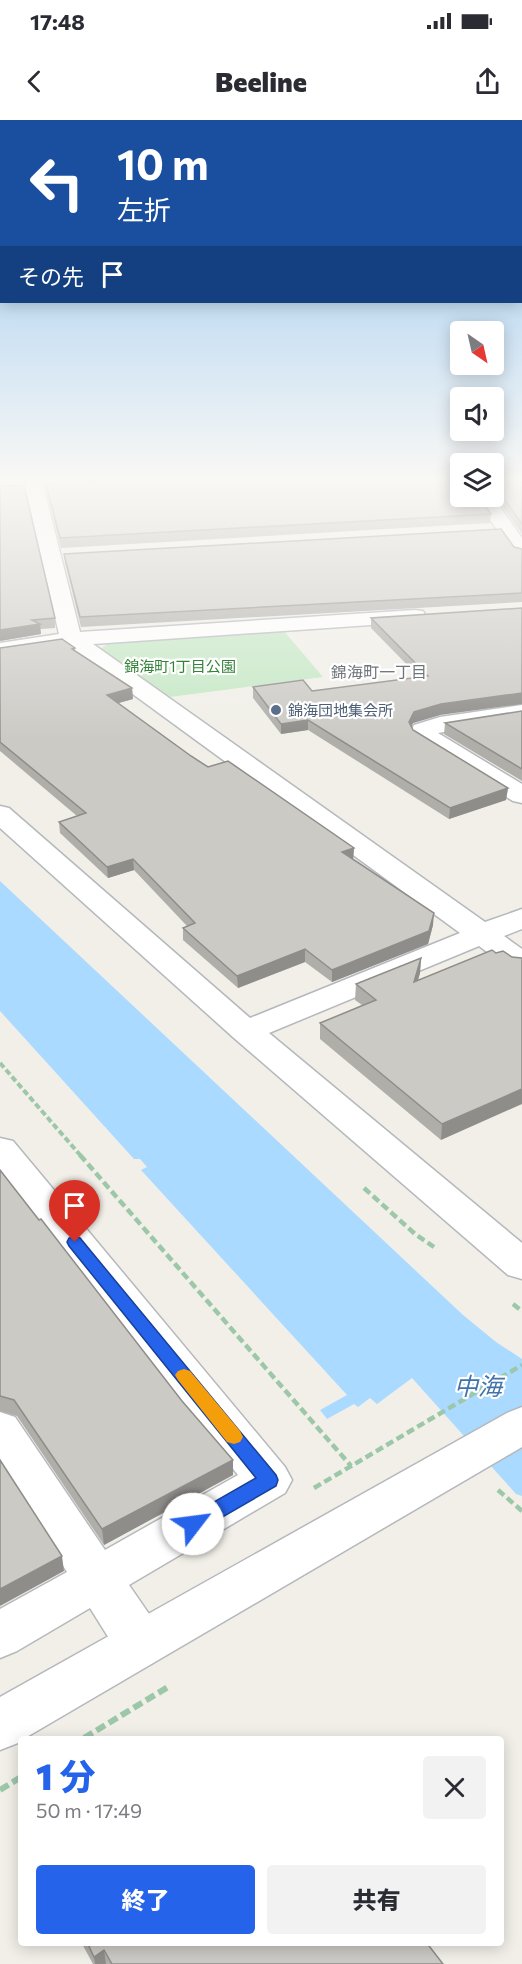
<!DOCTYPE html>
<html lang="ja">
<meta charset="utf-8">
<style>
:root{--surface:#fff;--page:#f2f2f3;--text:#2b2b33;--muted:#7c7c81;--accent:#2563eb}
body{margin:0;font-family:Commissioner,"Noto Sans JP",sans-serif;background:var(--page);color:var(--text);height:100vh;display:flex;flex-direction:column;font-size:22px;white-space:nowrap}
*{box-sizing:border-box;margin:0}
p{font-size:20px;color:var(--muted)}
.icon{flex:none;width:33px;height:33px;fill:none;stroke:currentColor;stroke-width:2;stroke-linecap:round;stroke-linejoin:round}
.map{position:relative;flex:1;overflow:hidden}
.panel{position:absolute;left:18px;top:1616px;width:486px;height:210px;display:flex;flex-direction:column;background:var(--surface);border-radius:6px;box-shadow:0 3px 15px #0003}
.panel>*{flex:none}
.top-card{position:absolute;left:0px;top:0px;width:522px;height:183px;box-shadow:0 3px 15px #0003;background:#1a4fa0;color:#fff;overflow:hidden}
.needle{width:39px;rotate:146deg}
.controls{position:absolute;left:450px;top:201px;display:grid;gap:12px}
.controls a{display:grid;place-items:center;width:54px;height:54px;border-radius:6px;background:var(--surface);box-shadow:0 3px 15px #0003;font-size:30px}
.pin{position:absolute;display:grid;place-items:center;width:51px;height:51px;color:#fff;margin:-62px -26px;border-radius:50% 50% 50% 0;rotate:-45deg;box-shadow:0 0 6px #0007}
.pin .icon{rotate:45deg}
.me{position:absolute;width:66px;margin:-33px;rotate:60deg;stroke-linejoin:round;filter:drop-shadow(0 0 4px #0008)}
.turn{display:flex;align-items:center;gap:21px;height:126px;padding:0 18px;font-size:27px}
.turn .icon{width:78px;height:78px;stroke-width:2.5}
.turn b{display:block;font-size:42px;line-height:51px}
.then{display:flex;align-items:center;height:57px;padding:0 18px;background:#0003;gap:12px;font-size:22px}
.round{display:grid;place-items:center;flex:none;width:63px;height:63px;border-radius:6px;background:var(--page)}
.overview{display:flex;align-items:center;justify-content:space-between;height:102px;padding:0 18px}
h1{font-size:36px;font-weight:800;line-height:45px;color:var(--accent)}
.primary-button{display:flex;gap:12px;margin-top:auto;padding:12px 18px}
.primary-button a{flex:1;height:69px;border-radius:6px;background:var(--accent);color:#fff;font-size:24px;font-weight:800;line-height:69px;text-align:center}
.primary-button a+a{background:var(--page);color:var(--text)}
.status{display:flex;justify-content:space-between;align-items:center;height:42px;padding:0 30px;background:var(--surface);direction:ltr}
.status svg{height:16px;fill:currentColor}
header{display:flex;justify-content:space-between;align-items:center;height:78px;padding:0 18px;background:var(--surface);font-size:27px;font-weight:800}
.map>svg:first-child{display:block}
.green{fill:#c5e8c5}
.water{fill:#aadaff}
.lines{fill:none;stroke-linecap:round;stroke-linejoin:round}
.minor-casing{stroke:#b5b8bc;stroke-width:3}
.tertiary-casing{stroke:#b5b8bc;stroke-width:3}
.path-far2{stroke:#9cc7a9;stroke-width:4;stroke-dasharray:6 3;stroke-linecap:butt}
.path-far1{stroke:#9cc7a9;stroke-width:4.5;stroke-dasharray:8 4;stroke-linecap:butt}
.path{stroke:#9cc7a9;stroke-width:6;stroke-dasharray:10 4.5;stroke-linecap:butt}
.minor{fill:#fff;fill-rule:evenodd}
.tertiary{fill:#fff;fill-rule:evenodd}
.wall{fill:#afaea9}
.shaded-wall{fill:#8f8d8a}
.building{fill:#cccac5;stroke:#8f8d8a;stroke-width:1.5}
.route{fill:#2563eb;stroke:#184099;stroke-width:1.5}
.slow{fill:#f59e0b}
.service-dot{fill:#5c6f8a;stroke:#fff;stroke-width:2}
.labels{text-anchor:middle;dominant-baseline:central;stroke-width:4.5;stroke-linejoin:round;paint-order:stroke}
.far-park-label{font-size:15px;fill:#348238;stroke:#fff}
.far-service-label{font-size:15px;fill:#4e5e75;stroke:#fff;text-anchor:start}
.far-neighbourhood-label{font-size:16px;fill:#70757a;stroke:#fff}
.near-water-label{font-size:24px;font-style:italic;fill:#4174aa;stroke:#fff}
</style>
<div class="status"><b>17:48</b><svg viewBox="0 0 49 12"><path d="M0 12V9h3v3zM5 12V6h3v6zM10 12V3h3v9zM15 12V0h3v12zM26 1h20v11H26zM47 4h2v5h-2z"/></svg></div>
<header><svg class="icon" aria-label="back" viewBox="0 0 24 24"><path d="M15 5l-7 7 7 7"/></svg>Beeline<svg class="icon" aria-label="share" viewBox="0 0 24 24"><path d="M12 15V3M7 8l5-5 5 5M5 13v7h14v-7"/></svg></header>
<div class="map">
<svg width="522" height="1844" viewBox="0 0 522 1844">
<rect width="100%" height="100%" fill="#f1efe8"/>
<path class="green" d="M 283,510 L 323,557 L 170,577 L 101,529 L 111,521 Z"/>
<path class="water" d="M 0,761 L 463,1195 L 496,1222 L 522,1239 L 522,1376 L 516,1374 L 412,1258 L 377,1284 L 370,1278 L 358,1287 L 354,1284 L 327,1299 L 320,1290 L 347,1275 L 141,1050 L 147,1047 L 140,1039 L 134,1039 L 0,891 Z"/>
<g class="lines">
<g class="minor-casing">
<path id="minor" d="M 24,361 L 42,361 L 80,512 L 415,490 L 423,491 L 426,496 L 423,501 L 415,502 L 93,524 L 485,802 L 522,789 L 522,809 L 504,816 L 522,829 L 522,852 L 511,850 L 479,826 L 269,913 L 522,1123 L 522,1159 L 508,1155 L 234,918 L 0,708 L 0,686 L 9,688 L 250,898 L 460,813 L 67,526 L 0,537 L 0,523 L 59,514 Z
M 473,376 L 492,376 L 522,418 L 522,437 L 515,435 Z
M 522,585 L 522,599 L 438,613 L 522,664 L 522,683 L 513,681 L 413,619 L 410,614 L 414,605 L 440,597 Z
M 0,1018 L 13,1021 L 285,1347 L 292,1360 L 285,1373 L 129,1465 L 158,1507 L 165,1523 L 158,1539 L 140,1546 L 122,1539 L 90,1488 L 17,1531 L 0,1538 L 0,1489 L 67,1452 L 0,1347 L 0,1292 L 15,1297 L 105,1430 L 238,1355 L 0,1055 Z"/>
</g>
<g class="tertiary-casing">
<path id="tertiary" d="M 522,1287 L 522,1327 L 25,1618 L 21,1618 L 18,1623 L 0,1630 L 0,1577 L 507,1293 Z"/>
</g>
<path class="path-far2" d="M 0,943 L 81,1036"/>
<path class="path-far1" d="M 80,1035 L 351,1346
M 364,1068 L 415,1114 L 434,1127
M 513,1184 L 522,1191
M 314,1368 L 522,1245
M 498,1370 L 522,1391"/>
<path class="path" d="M 84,1618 L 168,1567
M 0,1670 L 21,1657"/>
<use href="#minor" class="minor"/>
<use href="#tertiary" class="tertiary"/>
</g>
<path class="wall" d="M 494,361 L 522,361 L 522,414 L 494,375 Z
M 46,364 L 491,394 L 490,403 L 61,428 L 47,373 Z
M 0,366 L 55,498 L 55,508 L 40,509 L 41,514 L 0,521 Z
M 514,427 L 522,429 L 522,482 L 81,507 L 65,443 L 64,434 Z
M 522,488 L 440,595 L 413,603 L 411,607 L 413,610 L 508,668 L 506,680 L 449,699 L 308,610 L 281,614 L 253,578 L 253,567 L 312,571 L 419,557 L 371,508 L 371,498 Z
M 0,528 L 75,528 L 75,531 L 132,568 L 133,579 L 118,583 L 191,636 L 208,647 L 354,728 L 353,739 L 433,805 L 428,824 L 332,862 L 305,842 L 238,868 L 183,820 L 183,808 L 187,806 L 134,750 L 108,758 L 60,713 L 59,702 L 77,696 L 0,631 Z
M 522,591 L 522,661 L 444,614 L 445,603 Z
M 496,833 L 512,837 L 441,1020 L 320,919 L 320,903 L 362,885 L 355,880 L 356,864 L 421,838 L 420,853 L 418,860 Z
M 0,1050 L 182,1281 L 233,1340 L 233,1355 L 104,1425 L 17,1296 L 0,1291 Z
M 81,1822 L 426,1822 L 443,1844 L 93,1844 Z"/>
<path class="shaded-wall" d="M 40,504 L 41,514 L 0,521 L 0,510 Z
M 132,568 L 133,579 L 108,586 L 107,575 Z
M 522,573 L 522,584 L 440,595 L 413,603 L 408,613 L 409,602 L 414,592 L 441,584 Z
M 308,600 L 308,610 L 281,614 L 281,604 Z
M 508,668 L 506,680 L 449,699 L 450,688 Z
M 354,728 L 353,740 L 342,732 Z
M 133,739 L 134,750 L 108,758 L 107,747 Z
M 434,793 L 433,805 L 428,824 L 332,862 L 332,850 Z
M 305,829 L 305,842 L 238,868 L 237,856 Z
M 421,838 L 420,853 L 413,877 L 414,862 Z
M 522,969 L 522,984 L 441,1020 L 442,1004 Z
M 233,1340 L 233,1355 L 104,1425 L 102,1409 Z
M 62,1436 L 64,1451 L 0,1486 L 0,1469 Z
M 104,1830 L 106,1844 L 95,1844 L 94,1837 Z"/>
<path class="building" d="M 95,361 L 460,361 L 460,376 L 478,376 L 491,394 L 60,418 L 46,364 Z
M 494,361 L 522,361 L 522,404 L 495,366 L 494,366 Z
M 0,366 L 24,366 L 55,498 L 32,500 L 40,504 L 0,510 Z
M 501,409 L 514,427 L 522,429 L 522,473 L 80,497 L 64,434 Z
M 522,488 L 522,573 L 441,584 L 414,592 L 409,602 L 413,610 L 508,668 L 450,688 L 308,600 L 281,604 L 253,567 L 303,560 L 312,571 L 428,556 L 371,498 Z
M 62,519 L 75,528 L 72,529 L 132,568 L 107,575 L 191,636 L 208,647 L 228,641 L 354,728 L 342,732 L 434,793 L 429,811 L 332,850 L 305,829 L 237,856 L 183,808 L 195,803 L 133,739 L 107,747 L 59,702 L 86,693 L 0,622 L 0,528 Z
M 522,591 L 522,649 L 445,603 Z
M 492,830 L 496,833 L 503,831 L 512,837 L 522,838 L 522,969 L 442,1004 L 320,903 L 376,880 L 356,864 L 421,838 L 414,862 Z
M 0,1050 L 39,1100 L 41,1099 L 182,1281 L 233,1340 L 102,1409 L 14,1280 L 0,1276 Z
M 0,1340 L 62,1436 L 0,1469 Z
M 87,1822 L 426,1822 L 443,1844 L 112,1844 L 104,1830 L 94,1837 Z"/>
<linearGradient id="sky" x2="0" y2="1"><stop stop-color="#8fc3f1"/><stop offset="0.58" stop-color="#f9f8f5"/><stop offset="1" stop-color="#f9f8f5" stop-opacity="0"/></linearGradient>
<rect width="522" height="620" fill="url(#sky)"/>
<path class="route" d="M 75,1116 L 80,1118 L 276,1355 L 278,1360 L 276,1366 L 200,1410 L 193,1412 L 186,1410 L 183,1404 L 186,1398 L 256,1358 L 69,1126 L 67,1122 L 69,1118 Z"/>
<path class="slow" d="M 184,1249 L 190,1251 L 240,1311 L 243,1317 L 240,1322 L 234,1324 L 227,1322 L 178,1260 L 175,1255 L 178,1251 Z"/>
<circle class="service-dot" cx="276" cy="590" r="6"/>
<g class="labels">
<g class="far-park-label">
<text x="180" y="546">錦海町1丁目公園</text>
</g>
<g class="far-service-label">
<text x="288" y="590">錦海団地集会所</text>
</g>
<g class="far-neighbourhood-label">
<text x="379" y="551">錦海町一丁目</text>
</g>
<g class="near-water-label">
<text x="478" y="1265">中海</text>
</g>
</g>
</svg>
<div class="controls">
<a><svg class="needle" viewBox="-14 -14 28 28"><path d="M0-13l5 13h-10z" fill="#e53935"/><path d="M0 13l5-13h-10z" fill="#7c7c81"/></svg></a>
<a><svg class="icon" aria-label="sound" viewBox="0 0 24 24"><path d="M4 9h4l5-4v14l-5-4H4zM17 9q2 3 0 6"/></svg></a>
<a><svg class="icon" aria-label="layers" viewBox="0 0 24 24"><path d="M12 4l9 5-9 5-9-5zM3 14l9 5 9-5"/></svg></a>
</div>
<div class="pin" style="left:75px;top:1122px;background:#d93025"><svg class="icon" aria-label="arrive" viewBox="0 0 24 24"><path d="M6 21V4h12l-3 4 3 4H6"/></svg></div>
<svg class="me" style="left:193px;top:1404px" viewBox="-20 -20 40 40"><circle r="19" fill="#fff"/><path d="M0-13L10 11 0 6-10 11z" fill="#2563eb"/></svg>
<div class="top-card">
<div class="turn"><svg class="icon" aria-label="left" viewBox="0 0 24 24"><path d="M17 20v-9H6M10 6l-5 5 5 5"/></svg><div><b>10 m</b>左折</div></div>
<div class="then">その先<svg class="icon" aria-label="arrive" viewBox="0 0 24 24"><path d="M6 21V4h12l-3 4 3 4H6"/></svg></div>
</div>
<section class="panel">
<div class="overview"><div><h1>1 分</h1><p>50 m · 17:49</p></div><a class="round"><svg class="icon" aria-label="close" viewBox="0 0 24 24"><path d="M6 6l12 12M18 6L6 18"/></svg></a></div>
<div class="primary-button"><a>終了</a><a>共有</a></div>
</section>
</div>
